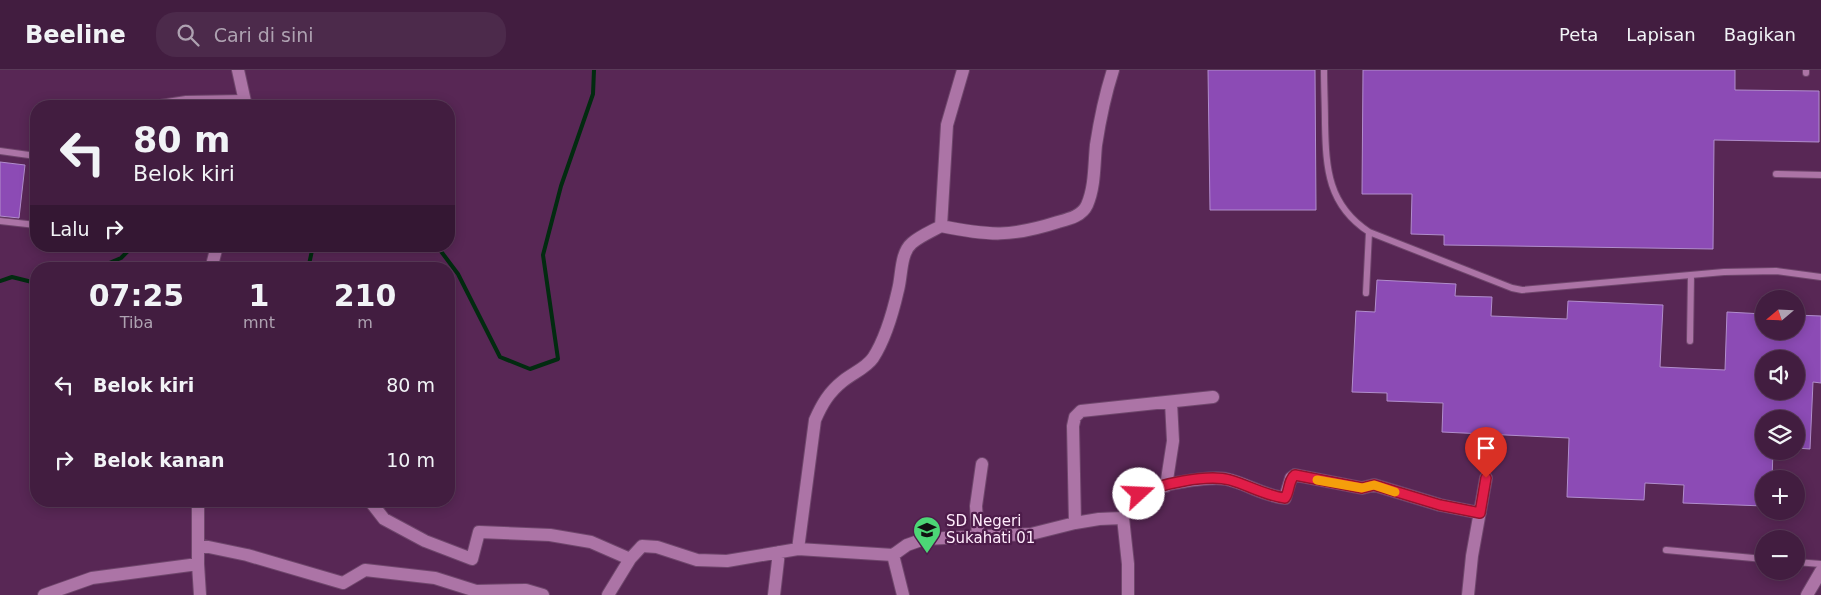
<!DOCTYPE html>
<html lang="id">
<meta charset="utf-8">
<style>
:root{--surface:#421d40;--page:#4c2a4b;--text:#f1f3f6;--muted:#aea2b1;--line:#5a3b59}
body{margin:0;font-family:"DejaVu Sans",sans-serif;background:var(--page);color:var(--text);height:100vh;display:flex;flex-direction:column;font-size:19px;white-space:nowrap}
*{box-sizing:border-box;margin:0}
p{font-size:16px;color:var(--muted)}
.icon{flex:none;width:28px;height:28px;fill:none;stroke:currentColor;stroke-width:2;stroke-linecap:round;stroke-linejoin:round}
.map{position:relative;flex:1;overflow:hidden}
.drawer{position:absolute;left:30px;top:192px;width:425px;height:245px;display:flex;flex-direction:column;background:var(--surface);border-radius:20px;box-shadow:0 2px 12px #0003,0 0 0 1px var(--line)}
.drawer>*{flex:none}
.banner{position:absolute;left:30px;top:30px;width:425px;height:152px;border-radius:20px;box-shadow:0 2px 12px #0003,0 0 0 1px var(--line);background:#421d40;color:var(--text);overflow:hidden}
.needle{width:32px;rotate:251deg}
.controls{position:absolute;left:1755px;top:220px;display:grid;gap:10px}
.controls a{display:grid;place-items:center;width:50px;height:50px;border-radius:50%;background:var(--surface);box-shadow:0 2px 12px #0003,0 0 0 1px var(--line);font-size:25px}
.pin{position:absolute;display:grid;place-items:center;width:42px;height:42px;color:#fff;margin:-51px -21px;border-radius:50% 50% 50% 0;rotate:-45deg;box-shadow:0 0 5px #0007}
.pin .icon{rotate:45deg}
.me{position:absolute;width:55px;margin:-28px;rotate:70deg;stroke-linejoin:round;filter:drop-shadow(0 0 4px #0008)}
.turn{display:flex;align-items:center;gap:18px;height:105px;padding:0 20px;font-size:22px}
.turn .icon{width:65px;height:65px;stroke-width:2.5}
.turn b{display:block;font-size:35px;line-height:42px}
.then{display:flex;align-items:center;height:48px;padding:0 20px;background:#0003;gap:10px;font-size:19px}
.eta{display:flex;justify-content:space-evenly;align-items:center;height:85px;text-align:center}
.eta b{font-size:30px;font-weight:700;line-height:35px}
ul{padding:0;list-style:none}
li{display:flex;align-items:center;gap:15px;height:75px;padding:0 20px}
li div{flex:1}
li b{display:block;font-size:19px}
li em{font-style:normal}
header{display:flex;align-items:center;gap:30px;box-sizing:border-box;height:70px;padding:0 25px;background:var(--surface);border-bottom:1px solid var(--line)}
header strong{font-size:24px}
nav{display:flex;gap:28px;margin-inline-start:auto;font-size:18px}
.search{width:350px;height:45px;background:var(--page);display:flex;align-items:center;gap:12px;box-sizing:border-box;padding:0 18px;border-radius:20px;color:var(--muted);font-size:19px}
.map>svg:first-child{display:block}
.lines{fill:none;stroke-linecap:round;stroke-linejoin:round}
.stream{stroke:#022b10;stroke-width:4}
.building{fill:#8c4bb5;stroke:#b18dcc;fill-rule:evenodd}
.service-casing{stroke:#6f466c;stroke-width:8}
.minor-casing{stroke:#6f466c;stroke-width:14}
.service{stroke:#ac74a6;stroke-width:6}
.minor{stroke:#ac74a6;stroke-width:12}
.route-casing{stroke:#92132f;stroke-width:12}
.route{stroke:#e11d48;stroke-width:9}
.slow{stroke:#f59e0b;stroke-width:9}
.labels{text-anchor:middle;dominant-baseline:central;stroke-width:4.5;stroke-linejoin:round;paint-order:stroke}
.poi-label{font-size:15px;fill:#ffecfc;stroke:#4d1c4a;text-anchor:start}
</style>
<header>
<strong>Beeline</strong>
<div class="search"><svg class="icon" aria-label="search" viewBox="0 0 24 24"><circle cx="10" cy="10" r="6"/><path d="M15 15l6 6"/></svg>Cari di sini</div>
<nav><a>Peta</a><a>Lapisan</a><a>Bagikan</a></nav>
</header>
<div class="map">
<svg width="1821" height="525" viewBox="0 0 1821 525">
<rect width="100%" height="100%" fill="#582755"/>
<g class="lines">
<path class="stream" d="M 437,176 L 458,204 L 500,287 L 530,299 L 558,289 L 543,185 L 561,116 L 593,24 L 594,0
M 95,199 L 121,188 L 133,176
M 308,199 L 313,176
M 0,211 L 12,207 L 36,213"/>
</g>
<path class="building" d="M 1208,0 L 1315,0 L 1316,140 L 1210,140 Z
M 1363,0 L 1735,0 L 1735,20 L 1819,21 L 1819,72 L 1714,70 L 1713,179 L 1444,175 L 1444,165 L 1411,164 L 1412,124 L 1362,124 Z
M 0,92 L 25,95 L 19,148 L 0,146 Z
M 1377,210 L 1456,214 L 1455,226 L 1492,227 L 1491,246 L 1567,249 L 1568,231 L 1663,235 L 1660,297 L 1725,300 L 1727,242 L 1764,244 L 1764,261 L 1796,261 L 1796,245 L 1821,246 L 1821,313 L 1813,312 L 1810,379 L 1796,378 L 1796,349 L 1764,349 L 1764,381 L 1773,381 L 1772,409 L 1764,409 L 1764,436 L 1683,433 L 1684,415 L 1645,413 L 1644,430 L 1567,427 L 1569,368 L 1442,362 L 1443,333 L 1387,331 L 1387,323 L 1352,322 L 1356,241 L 1375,242 ZM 1764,289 L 1796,289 L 1796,321 L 1764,321 Z"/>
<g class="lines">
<g class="service-casing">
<path id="service" d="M 1324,0 C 1324,18 1325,36 1325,54 C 1326,99 1328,135 1369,162 L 1512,218 L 1522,220 L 1724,202 L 1776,201 L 1821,207
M 1806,0 L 1806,3
M 141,36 L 186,29 L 244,28
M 0,81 L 36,86
M 1776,104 L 1821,105
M 0,151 L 36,155
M 1366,223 L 1369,162
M 1690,271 L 1691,205
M 1666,480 L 1764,489
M 1796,492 L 1821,494"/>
</g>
<g class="minor-casing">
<path id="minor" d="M 238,0 L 246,36
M 941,156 C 990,166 1011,167 1058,152 C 1069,149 1082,146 1087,135 C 1095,117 1094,95 1096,75 C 1100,49 1105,25 1113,0
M 211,199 L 217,176
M 1166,416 L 1173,371 L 1171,332
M 198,431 L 198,494 L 200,525
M 370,431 L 384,449 L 425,471 L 472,489 L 479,462 L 550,465 L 591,472 L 630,489
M 1123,448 L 1128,494 L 1128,525
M 1075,453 L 1073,356 L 1075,347 L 1081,341 L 1213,327
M 978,466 L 976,436 L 982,394
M 199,475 L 247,485 L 343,513 L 365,500 L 435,508 L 476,521 L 474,525
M 798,479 L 815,350 C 822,334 829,322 843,311 C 853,303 866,298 873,288 C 886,268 893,242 898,220 C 902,206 900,183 912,173 C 920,166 932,161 941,156 L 947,55 L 963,0
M 893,485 L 907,475 L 924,469 L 1031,464 L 1075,453 L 1099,449 L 1123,448 C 1127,440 1131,432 1139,425 C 1151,415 1209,406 1226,409 C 1246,413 1264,426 1285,428 L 1291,408 L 1295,405 L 1362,418 L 1374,415 L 1440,435 L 1480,443
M 476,521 L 526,520 L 543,525
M 44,525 L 92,508 L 198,494
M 608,525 L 630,489 L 642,476 L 657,477 L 697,490 L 727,491 L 798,479 L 893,485 L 903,525
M 774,525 L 779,482
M 1468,525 L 1472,486 L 1486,408
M 1807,525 L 1821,501"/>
</g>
<use href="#service" class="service"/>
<use href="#minor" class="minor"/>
</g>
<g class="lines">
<g class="route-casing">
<path id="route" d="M 1139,424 C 1160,414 1207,404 1230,410 C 1248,415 1266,426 1285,428 C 1290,421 1288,410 1295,405 L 1362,418 L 1374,415 L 1440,435 L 1480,443 L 1486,408"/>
</g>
<use href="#route" class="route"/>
<path class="slow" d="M 1317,410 L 1362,418 L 1374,415 L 1395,422"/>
</g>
<defs>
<g id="school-pin" transform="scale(1.4375)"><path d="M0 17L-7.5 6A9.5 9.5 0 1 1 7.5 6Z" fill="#4cd676" stroke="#4d1c4a"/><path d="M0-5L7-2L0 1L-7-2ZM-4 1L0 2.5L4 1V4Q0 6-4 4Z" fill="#111"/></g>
</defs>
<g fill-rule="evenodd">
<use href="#school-pin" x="927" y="460"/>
</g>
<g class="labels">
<g class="poi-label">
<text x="946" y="451">SD Negeri<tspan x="946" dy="17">Sukahati 01</tspan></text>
</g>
</g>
</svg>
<div class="controls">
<a><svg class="needle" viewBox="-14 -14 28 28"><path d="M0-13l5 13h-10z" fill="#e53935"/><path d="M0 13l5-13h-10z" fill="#aea2b1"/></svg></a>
<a><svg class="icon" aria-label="sound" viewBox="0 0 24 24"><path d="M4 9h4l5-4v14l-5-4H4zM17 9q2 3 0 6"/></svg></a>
<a><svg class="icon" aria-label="layers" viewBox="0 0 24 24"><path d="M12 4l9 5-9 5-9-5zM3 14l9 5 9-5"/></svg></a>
<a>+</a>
<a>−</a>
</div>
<div class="pin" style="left:1486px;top:408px;background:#d93025"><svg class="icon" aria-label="arrive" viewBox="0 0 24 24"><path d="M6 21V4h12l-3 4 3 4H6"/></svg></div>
<svg class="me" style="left:1139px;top:424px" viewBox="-20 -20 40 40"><circle r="19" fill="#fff"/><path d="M0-13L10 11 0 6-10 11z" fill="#e11d48"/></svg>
<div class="banner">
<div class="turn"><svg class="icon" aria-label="left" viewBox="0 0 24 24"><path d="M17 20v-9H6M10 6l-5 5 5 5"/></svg><div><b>80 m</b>Belok kiri</div></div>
<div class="then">Lalu<svg class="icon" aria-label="right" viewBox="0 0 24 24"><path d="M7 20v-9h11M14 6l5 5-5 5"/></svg></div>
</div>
<section class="drawer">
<div class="eta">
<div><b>07:25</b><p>Tiba</p></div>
<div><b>1</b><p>mnt</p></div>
<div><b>210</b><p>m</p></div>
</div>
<ul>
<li><svg class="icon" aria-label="left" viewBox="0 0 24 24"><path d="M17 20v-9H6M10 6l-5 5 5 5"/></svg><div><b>Belok kiri</b></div><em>80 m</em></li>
<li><svg class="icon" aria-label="right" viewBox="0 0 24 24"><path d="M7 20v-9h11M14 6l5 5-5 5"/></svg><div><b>Belok kanan</b></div><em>10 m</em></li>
</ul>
</section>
</div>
